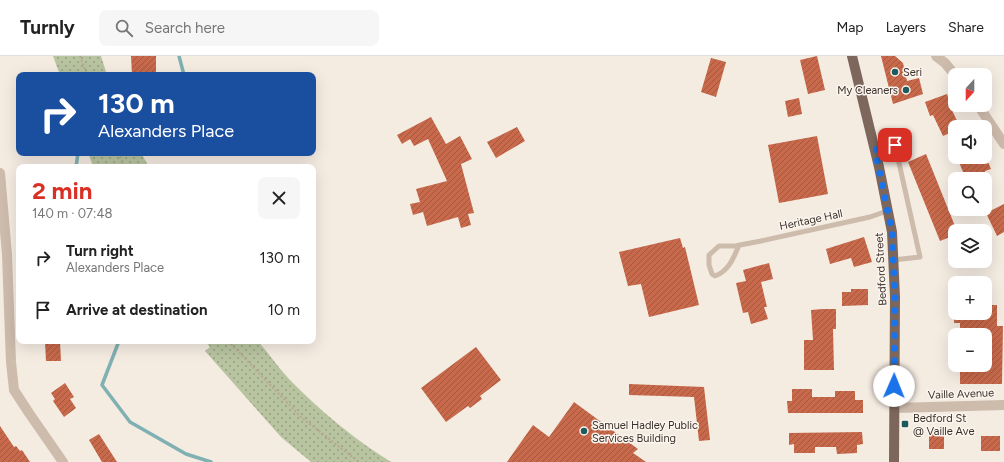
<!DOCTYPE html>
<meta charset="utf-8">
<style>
:root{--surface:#fff;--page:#f6f6f6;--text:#222;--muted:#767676;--line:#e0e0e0;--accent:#d93025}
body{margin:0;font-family:Figtree,sans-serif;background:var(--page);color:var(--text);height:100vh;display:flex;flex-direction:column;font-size:15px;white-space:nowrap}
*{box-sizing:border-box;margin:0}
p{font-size:13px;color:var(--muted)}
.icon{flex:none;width:22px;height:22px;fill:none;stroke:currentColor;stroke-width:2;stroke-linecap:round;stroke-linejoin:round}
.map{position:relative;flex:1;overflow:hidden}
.side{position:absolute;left:16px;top:108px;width:300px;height:180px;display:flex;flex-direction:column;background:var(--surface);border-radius:8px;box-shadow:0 4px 16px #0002}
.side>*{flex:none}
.hud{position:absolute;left:16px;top:16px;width:300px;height:84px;border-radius:8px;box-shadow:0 4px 16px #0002;background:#1a4fa0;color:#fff;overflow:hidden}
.needle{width:26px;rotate:201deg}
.fabs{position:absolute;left:948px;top:12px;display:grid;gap:8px}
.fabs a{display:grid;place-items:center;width:44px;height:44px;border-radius:8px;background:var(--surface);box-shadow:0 4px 16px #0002;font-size:20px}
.pin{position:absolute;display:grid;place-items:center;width:34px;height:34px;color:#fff;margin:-17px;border-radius:8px;box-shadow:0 2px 6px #0006}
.me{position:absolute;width:44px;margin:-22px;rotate:1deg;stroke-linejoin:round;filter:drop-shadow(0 0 3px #0008)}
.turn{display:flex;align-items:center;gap:14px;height:84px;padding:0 16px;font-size:18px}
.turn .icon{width:52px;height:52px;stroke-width:2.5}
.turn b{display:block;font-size:28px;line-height:34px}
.round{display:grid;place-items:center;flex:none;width:42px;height:42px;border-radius:8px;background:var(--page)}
.overview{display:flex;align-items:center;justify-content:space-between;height:68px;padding:0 16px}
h1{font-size:24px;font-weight:700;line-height:30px;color:var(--accent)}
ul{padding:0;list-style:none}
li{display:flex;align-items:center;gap:12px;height:52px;padding:0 16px}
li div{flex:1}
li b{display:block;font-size:15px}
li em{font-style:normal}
header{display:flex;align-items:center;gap:24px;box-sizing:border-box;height:56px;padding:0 20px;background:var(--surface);border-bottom:1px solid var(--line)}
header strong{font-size:19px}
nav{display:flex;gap:22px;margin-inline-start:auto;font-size:14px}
.search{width:280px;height:36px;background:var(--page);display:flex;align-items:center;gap:10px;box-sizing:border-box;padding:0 14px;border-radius:8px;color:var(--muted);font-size:15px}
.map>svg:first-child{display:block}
.park{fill:url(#park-dots)}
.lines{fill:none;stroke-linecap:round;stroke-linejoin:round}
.stream{stroke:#7fb0b2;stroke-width:3.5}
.building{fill:url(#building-hatch)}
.path{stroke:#b9a596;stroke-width:2;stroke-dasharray:2 2;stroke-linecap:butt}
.lane{stroke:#cdbbac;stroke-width:5}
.street{stroke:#cdbbac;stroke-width:10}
.primary{stroke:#7d675c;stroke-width:10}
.route{stroke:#1a73e8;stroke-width:7;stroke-dasharray:0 12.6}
.poi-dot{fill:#1f5a5e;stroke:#fbf5ee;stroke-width:1.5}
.labels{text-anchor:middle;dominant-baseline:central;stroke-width:3;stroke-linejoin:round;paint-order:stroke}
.poi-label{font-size:11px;fill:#3b302b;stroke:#fbf5ee;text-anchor:start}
.street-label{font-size:11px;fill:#3b302b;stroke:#fbf5ee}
</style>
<header>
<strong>Turnly</strong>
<div class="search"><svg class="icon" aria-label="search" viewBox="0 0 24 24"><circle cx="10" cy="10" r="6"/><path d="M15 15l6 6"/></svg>Search here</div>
<nav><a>Map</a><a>Layers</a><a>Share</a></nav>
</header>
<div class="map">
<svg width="1004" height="406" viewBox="0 0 1004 406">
<defs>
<pattern id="park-dots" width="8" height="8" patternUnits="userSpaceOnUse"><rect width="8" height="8" fill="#b8c4a0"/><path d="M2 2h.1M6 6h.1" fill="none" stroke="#97a083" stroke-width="1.8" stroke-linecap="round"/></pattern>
<pattern id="building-hatch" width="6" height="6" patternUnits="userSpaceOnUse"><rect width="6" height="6" fill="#c8694b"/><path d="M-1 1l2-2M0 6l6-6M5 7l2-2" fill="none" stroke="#a4573f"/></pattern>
</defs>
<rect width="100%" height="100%" fill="#f4ebe1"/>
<path class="park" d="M 53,0 L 101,0 L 107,19 L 60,19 Z
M 88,97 L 141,97 L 149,111 L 99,111 L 98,109 L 93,110 Z
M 205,285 L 258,285 C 268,297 278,311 289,323 C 318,353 355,384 391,406 L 311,406 L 281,381 L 205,295 L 210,291 Z"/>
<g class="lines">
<path class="stream" d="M 179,0 L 184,19
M 76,111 L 78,97
M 119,285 L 102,329 L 130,366 L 186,398 L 211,406"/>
</g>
<path class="building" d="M 131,0 L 156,0 L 156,19 L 132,19 Z
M 817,0 L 825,34 L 808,38 L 800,4 Z
M 881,0 L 895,0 L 903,7 L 907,25 L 919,22 L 923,38 L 893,48 Z
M 711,2 L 726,6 L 716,41 L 701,36 Z
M 947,38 L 952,52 L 951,52 L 960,71 L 955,71 L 955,75 L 943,80 L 933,59 L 930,60 L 925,46 Z
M 799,42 L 802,58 L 788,61 L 785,45 Z
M 431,61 L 446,88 L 460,80 L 472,103 L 461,108 L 474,157 L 468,158 L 471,169 L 461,172 L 458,161 L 427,170 L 423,156 L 413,159 L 410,148 L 420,146 L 416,133 L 447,125 L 428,83 L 414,90 L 410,83 L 402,88 L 397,79 Z
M 517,71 L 525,85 L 496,102 L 487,86 Z
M 817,80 L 828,138 L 779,147 L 768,89 Z
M 926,98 L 955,170 L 955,179 L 940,185 L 908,106 Z
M 967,101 L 986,101 L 991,113 L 985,115 L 987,123 L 966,123 L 958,104 Z
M 1004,148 L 1004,176 L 997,180 L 986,157 Z
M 864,181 L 872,206 L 854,211 L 851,202 L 830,208 L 826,193 Z
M 680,182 L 683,192 L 685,191 L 699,249 L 649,261 L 641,228 L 628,230 L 619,196 Z
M 769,207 L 773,223 L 761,226 L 767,251 L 764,251 L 768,263 L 751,268 L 748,256 L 743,257 L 736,227 L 746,225 L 743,214 Z
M 851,233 L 868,233 L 868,249 L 842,250 L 842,236 L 851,236 Z
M 985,249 L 997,249 L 997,270 L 1003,270 L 1002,328 L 960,328 L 960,309 L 985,309 L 985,279 L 960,279 L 960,267 L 954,267 L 954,257 L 985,257 Z
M 823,253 L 836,253 L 836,273 L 833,273 L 834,314 L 804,314 L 804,284 L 813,284 L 811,254 Z
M 60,285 L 61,305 L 46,305 L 45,286 Z
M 476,291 L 501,324 L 480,340 L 482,343 L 470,352 L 468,350 L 446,366 L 421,332 Z
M 65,327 L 74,341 L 70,343 L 76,352 L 64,361 L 53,345 L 55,343 L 51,337 Z
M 629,328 L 704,331 L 710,384 L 699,385 L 694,341 L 629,339 Z
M 792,333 L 812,333 L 812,341 L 835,341 L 835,335 L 855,335 L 855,344 L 863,344 L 863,357 L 788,357 L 787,345 L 792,345 Z
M 574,346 L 638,393 L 633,397 L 646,406 L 507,406 L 533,369 L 549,381 Z
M 0,370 L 14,391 L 16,390 L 20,395 L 22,394 L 30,406 L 0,406 Z
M 862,376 L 863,388 L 857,389 L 857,397 L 837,398 L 836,391 L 815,391 L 815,397 L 794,397 L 794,388 L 789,389 L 789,377 Z
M 929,377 L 944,377 L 944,393 L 929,393 Z
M 99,378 L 117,406 L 102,406 L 89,384 Z
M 981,380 L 1000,380 L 1000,395 L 981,395 Z"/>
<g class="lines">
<path class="path" d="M 80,0 L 87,19
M 118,97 L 125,111
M 228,285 L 302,362 L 359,406"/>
<path class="lane" d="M 875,94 L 895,89 L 920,201 L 893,204
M 739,189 C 734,201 729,215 715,220 L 712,218 L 709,209 L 709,199 L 719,190 L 735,190 L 761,185 L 870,161 L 887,155"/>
<path class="street" d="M 936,0 L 945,7 L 955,19
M 978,49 L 1004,88
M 0,117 L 7,199 L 11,306 L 14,334 L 29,357 L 63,406
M 895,352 L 1004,349"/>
<path class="primary" d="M 852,0 L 879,111 L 892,176 L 895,241 L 894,406"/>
</g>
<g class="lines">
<path class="route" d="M 894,330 L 895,242 L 892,176 L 875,94 L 895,89"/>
</g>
<g class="poi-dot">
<circle cx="895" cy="16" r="4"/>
<circle cx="906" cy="34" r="4"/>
<rect x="901" y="364" width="8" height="8" rx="2"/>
<circle cx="584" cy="375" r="4"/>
</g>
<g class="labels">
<g class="poi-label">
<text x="903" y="16">Seri</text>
<text x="898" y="34" text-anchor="end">My Cleaners</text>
<text x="913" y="362">Bedford St<tspan x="913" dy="13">@ Vaille Ave</tspan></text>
<text x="592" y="369">Samuel Hadley Public<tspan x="592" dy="13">Services Building</tspan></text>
</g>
<g class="street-label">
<text transform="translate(811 164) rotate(-12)">Heritage Hall</text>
<text transform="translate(881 213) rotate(-93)">Bedford Street</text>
<text transform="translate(961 338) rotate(-2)">Vaille Avenue</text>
</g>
</g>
</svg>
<div class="fabs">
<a><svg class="needle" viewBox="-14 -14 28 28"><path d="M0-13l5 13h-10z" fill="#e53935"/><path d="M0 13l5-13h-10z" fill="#767676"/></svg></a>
<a><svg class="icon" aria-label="sound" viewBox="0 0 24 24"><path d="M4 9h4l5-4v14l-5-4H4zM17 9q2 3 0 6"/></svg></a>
<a><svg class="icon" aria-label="search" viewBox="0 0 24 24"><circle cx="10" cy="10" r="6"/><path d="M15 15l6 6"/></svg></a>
<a><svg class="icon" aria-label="layers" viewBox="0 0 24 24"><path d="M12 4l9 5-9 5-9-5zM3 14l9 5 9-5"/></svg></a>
<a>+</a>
<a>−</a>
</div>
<div class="pin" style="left:895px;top:89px;background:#d93025"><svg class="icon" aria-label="arrive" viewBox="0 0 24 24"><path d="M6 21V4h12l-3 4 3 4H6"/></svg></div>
<svg class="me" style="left:894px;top:330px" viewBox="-20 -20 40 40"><circle r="19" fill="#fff"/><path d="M0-13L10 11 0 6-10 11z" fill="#1a73e8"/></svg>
<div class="hud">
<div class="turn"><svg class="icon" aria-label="right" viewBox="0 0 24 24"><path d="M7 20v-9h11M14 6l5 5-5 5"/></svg><div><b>130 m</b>Alexanders Place</div></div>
</div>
<section class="side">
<div class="overview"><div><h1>2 min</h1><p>140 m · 07:48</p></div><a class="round"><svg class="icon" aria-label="close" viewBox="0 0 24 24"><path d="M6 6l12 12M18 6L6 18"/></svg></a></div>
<ul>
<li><svg class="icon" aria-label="right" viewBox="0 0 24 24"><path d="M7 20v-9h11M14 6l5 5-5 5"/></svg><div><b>Turn right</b><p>Alexanders Place</p></div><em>130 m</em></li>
<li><svg class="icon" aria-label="arrive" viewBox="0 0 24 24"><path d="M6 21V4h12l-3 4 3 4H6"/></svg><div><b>Arrive at destination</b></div><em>10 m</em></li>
</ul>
</section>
</div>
